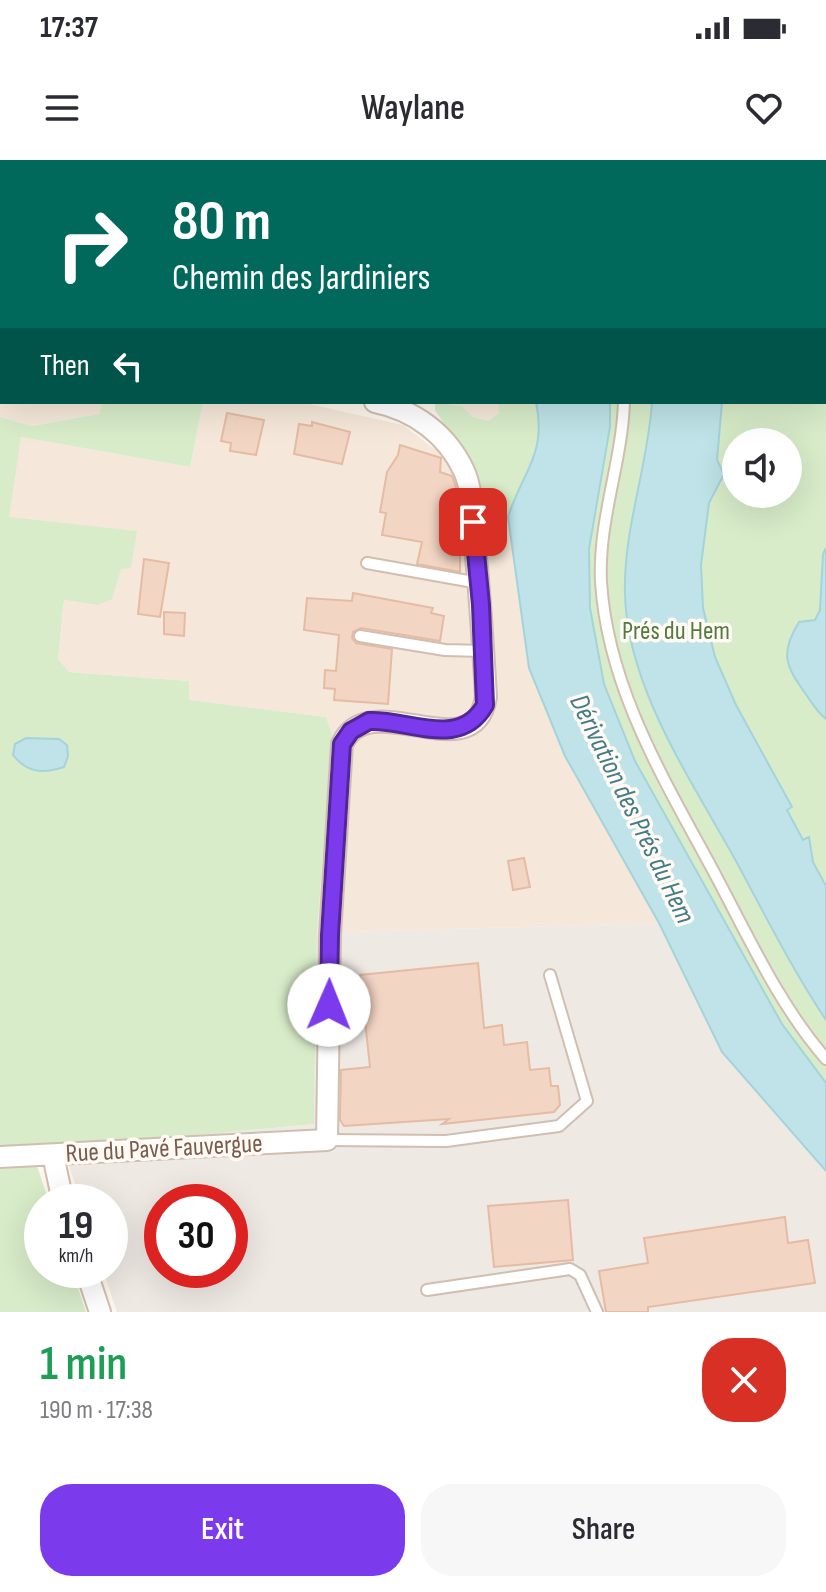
<!DOCTYPE html>
<meta charset="utf-8">
<style>
:root{--surface:#fff;--page:#f7f7f7;--text:#2b2b33;--muted:#7c7c81;--accent:#7c3aed}
body{margin:0;font-family:"Sofia Sans Condensed",sans-serif;background:var(--page);color:var(--text);height:100vh;display:flex;flex-direction:column;font-size:30px;white-space:nowrap}
*{box-sizing:border-box;margin:0}
p{font-size:26px;color:var(--muted)}
.icon{flex:none;width:44px;height:44px;fill:none;stroke:currentColor;stroke-width:2;stroke-linecap:round;stroke-linejoin:round}
.map{position:relative;height:1152px;overflow:hidden}
.details{display:flex;flex-direction:column;background:var(--surface);flex:1}
.details>*{flex:none}
.guide{position:absolute;left:0px;top:0px;width:826px;height:244px;box-shadow:0 8px 32px #0002;background:#00695c;color:#fff;overflow:hidden}
.controls{position:absolute;left:722px;top:268px;display:grid;gap:16px}
.controls a{display:grid;place-items:center;width:80px;height:80px;border-radius:50%;background:var(--surface);box-shadow:0 8px 32px #0002;font-size:40px}
.speed{position:absolute;left:24px;top:1024px;display:flex;gap:16px;font-size:40px;font-weight:700;text-align:center}
.speed>*{display:grid;place-content:center;width:104px;height:104px;border-radius:50%;background:var(--surface);box-shadow:0 8px 32px #0002;line-height:1}
.speed small{font-size:20px;font-weight:400}
.speed .limit{border:12px solid #d22;background:#fff;color:#111}
.pin{position:absolute;display:grid;place-items:center;width:68px;height:68px;color:#fff;margin:-34px;border-radius:16px;box-shadow:0 4px 12px #0006}
.me{position:absolute;width:88px;margin:-44px;rotate:1deg;stroke-linejoin:round;filter:drop-shadow(0 0 6px #0008)}
.turn{display:flex;align-items:center;gap:28px;height:168px;padding:0 40px;font-size:36px}
.turn .icon{width:104px;height:104px;stroke-width:2.5}
.turn b{display:block;font-size:56px;line-height:68px}
.then{display:flex;align-items:center;height:76px;padding:0 40px;background:#0003;gap:16px;font-size:30px}
.round{display:grid;place-items:center;flex:none;width:84px;height:84px;border-radius:32px;background:var(--page)}
.overview{display:flex;align-items:center;justify-content:space-between;height:136px;padding:0 40px}
h1{font-size:48px;font-weight:600;line-height:60px;color:#1e9e55}
.cta{display:flex;gap:16px;margin-top:auto;padding:16px 40px}
.cta a{flex:1;height:92px;border-radius:32px;background:var(--accent);color:#fff;font-size:32px;font-weight:600;line-height:92px;text-align:center}
.cta a+a{background:var(--page);color:var(--text)}
.status{display:flex;justify-content:space-between;align-items:center;height:56px;padding:0 40px;background:var(--surface);direction:ltr}
.status svg{height:22px;fill:currentColor}
header{display:flex;justify-content:space-between;align-items:center;height:104px;padding:0 40px;background:var(--surface);font-size:36px;font-weight:600}
.map>svg:first-child{display:block}
.residential{fill:#f5e8da}
.industrial{fill:#efe9e4;fill-rule:evenodd}
.green{fill:#d8ecc9;fill-rule:evenodd}
.water{fill:#bfe3e8;stroke:#a5d3da;stroke-width:2}
.building{fill:#f3d5c3;stroke:#e6bba3;stroke-width:2}
.lines{fill:none;stroke-linecap:round;stroke-linejoin:round}
.lane-casing{stroke:#d1beb0;stroke-width:14}
.street-casing{stroke:#d1beb0;stroke-width:24}
.lane{stroke:#fff;stroke-width:10}
.street{stroke:#fff;stroke-width:20}
.route-casing{stroke:#51269a;stroke-width:20}
.route{stroke:#7c3aed;stroke-width:14}
.labels{text-anchor:middle;dominant-baseline:central;stroke-width:7;stroke-linejoin:round;paint-order:stroke}
.park-label{font-size:26px;fill:#537a41;stroke:#fffaf3}
.street-label{font-size:26px;fill:#7a5c4d;stroke:#fffaf3}
.water-label{font-size:28px;font-style:italic;fill:#437c86;stroke:#fffaf3}
</style>
<div class="status"><b>17:37</b><svg viewBox="0 0 49 12"><path d="M0 12V9h3v3zM5 12V6h3v6zM10 12V3h3v9zM15 12V0h3v12zM26 1h20v11H26zM47 4h2v5h-2z"/></svg></div>
<header><svg class="icon" aria-label="menu" viewBox="0 0 24 24"><path d="M4 6h16M4 12h16M4 18h16"/></svg>Waylane<svg class="icon" aria-label="heart" viewBox="0 0 24 24"><path d="M12 20l-8-8c-3-5 5-10 8-4 3-6 11-1 8 4z"/></svg></header>
<div class="map">
<svg width="826" height="1152" viewBox="0 0 826 1152">
<rect width="100%" height="100%" fill="#fdf6ec"/>
<path class="residential" d="M 0,201 L 2,242 L 102,242 L 99,254 L 32,266 L 0,257 Z
M 203,242 L 300,242 L 403,265 L 445,297 L 474,310 L 484,335 L 508,357 L 529,508 L 565,596 L 659,763 L 317,773 L 332,574 L 326,557 L 188,540 L 189,521 L 69,512 L 58,500 L 64,440 L 97,445 L 8,357 L 21,277 L 190,307 Z
M 439,242 L 499,242 L 499,253 L 488,261 L 473,257 L 462,246 Z"/>
<path class="industrial" d="M 659,763 L 722,892 L 826,1011 L 826,1152 L 117,1152 L 103,1110 L 110,1110 L 110,1042 L 81,1042 L 63,988 L 314,964 L 317,773 ZM 162,1042 L 230,1042 L 230,1110 L 162,1110 Z"/>
<path class="green" d="M 0,0 L 257,0 L 258,2 L 2,2 L 2,48 Z
M 533,0 L 826,0 L 826,979 L 802,955 L 565,596 L 529,508 L 508,357 L 484,335 L 474,310 L 435,250 L 435,242 L 462,246 L 473,257 L 488,261 L 499,253 L 499,242 L 824,242 L 824,2 ZM 736,282 L 788,282 L 788,334 L 736,334 Z
M 102,242 L 203,242 L 190,307 L 21,277 L 9,357 L 137,371 L 131,408 L 121,409 L 112,439 L 97,445 L 64,440 L 58,499 L 69,512 L 189,521 L 189,540 L 326,557 L 332,574 L 317,773 L 314,964 L 63,988 L 0,988 L 0,257 L 32,266 L 99,254 Z
M 37,1006 L 49,1042 L 42,1042 L 42,1110 L 72,1110 L 86,1152 L 0,1152 L 0,1009 Z"/>
<path class="water" d="M 536,242 L 610,242 L 610,267 L 589,389 L 590,448 L 604,524 L 635,601 L 782,864 L 826,923 L 826,1011 L 722,892 L 659,763 L 565,596 L 529,508 L 508,357 C 523,310 547,295 536,242 Z
M 652,242 L 722,242 L 717,300 L 724,314 L 709,343 L 701,405 L 703,448 L 715,497 L 736,545 L 792,647 L 787,650 L 803,680 L 809,677 L 813,702 L 826,726 L 826,860 C 792,809 765,755 736,701 C 692,621 627,528 625,434 C 623,369 648,307 652,242 Z
M 826,388 L 826,559 C 817,552 812,543 805,533 C 785,505 780,493 799,462 L 815,460 L 820,450 L 823,394 Z
M 26,578 L 59,579 L 67,585 L 68,596 L 64,607 C 43,614 27,613 13,595 L 15,584 Z"/>
<path class="building" d="M 227,253 L 264,260 L 256,295 L 230,291 L 231,283 L 221,281 Z
M 312,262 L 350,272 L 342,304 L 294,294 L 299,264 L 312,266 Z
M 400,285 L 441,298 L 440,312 L 452,316 L 456,327 L 454,361 L 460,362 L 460,412 L 417,404 L 422,382 L 382,375 L 386,353 L 380,352 L 387,312 L 398,295 Z
M 144,399 L 169,403 L 160,457 L 138,454 Z
M 353,433 L 433,448 L 431,453 L 444,456 L 440,481 L 361,468 L 353,472 L 352,478 L 356,483 L 392,489 L 388,544 L 334,540 L 335,529 L 324,528 L 325,510 L 336,511 L 339,475 L 304,470 L 307,438 L 352,441 Z
M 164,452 L 185,453 L 184,476 L 164,474 Z
M 524,698 L 530,727 L 513,730 L 508,701 Z
M 478,803 L 484,868 L 502,865 L 504,885 L 527,882 L 530,910 L 549,908 L 551,926 L 558,926 L 560,945 L 554,952 L 442,964 L 449,959 L 344,966 L 340,960 L 341,910 L 370,907 L 360,815 Z
M 568,1040 L 573,1100 L 494,1107 L 488,1046 Z
M 785,1057 L 788,1083 L 808,1080 L 815,1123 L 648,1147 L 648,1152 L 606,1152 L 599,1111 L 648,1103 L 644,1078 Z"/>
<g class="lines">
<g class="lane-casing">
<path id="lane" d="M 625,2 L 625,0
M 624,242 C 622,303 598,360 601,422 C 608,531 667,624 717,718 C 750,780 780,846 826,899
M 367,403 L 479,423
M 360,476 L 445,490 L 483,491
M 327,980 L 446,981 L 559,966 L 587,941 L 550,815
M 427,1130 L 570,1109 L 580,1115 L 597,1152"/>
</g>
<g class="street-casing">
<path id="street" d="M 363,2 L 364,0
M 0,168 L 2,168
M 53,995 L 63,1042
M 0,997 L 327,980 L 330,775 L 342,584 C 369,524 474,612 486,537 C 483,484 480,431 474,378 C 472,356 473,331 464,311 C 447,274 414,250 375,242
M 86,1110 L 100,1152"/>
</g>
<use href="#lane" class="lane"/>
<use href="#street" class="street"/>
</g>
<g class="lines">
<g class="route-casing">
<path id="route" d="M 329,845 L 330,775 L 342,584 L 351,571 L 369,561 C 409,559 460,590 485,545 L 481,445 L 473,362"/>
</g>
<use href="#route" class="route"/>
</g>
<g class="labels">
<g class="park-label">
<text x="676" y="471">Prés du Hem</text>
</g>
<g class="street-label">
<text transform="translate(164 989) rotate(-3)">Rue du Pavé Fauvergue</text>
</g>
<g class="water-label">
<text transform="translate(632 649) rotate(64)">Dérivation des Prés du Hem</text>
</g>
</g>
</svg>
<div class="controls">
<a><svg class="icon" aria-label="sound" viewBox="0 0 24 24"><path d="M4 9h4l5-4v14l-5-4H4zM17 9q2 3 0 6"/></svg></a>
</div>
<div class="speed"><div>19<small>km/h</small></div><div class="limit">30</div></div>
<div class="pin" style="left:473px;top:362px;background:#d93025"><svg class="icon" aria-label="arrive" viewBox="0 0 24 24"><path d="M6 21V4h12l-3 4 3 4H6"/></svg></div>
<svg class="me" style="left:329px;top:845px" viewBox="-20 -20 40 40"><circle r="19" fill="#fff"/><path d="M0-13L10 11 0 6-10 11z" fill="#7c3aed"/></svg>
<div class="guide">
<div class="turn"><svg class="icon" aria-label="right" viewBox="0 0 24 24"><path d="M7 20v-9h11M14 6l5 5-5 5"/></svg><div><b>80 m</b>Chemin des Jardiniers</div></div>
<div class="then">Then<svg class="icon" aria-label="left" viewBox="0 0 24 24"><path d="M17 20v-9H6M10 6l-5 5 5 5"/></svg></div>
</div>
</div>
<section class="details">
<div class="overview"><div><h1>1 min</h1><p>190 m · 17:38</p></div><a class="round" style="background:#d93025;color:#fff"><svg class="icon" aria-label="close" viewBox="0 0 24 24"><path d="M6 6l12 12M18 6L6 18"/></svg></a></div>
<div class="cta"><a>Exit</a><a>Share</a></div>
</section>
